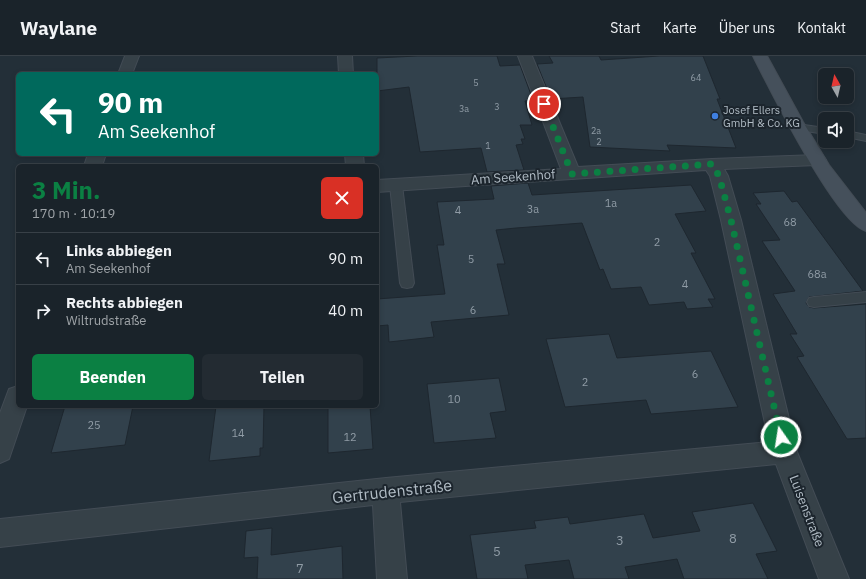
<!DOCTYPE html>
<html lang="de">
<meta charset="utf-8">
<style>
:root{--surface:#1a232a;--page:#232b32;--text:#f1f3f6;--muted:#9fa4a8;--line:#384047;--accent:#0b8043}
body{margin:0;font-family:"IBM Plex Sans",sans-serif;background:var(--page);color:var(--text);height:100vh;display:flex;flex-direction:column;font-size:15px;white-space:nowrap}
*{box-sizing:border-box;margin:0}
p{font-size:13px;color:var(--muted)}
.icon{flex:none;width:22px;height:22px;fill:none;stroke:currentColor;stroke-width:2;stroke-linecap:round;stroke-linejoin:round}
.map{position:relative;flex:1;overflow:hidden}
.sheet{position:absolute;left:16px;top:108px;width:363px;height:244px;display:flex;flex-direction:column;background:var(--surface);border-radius:6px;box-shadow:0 2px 6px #0003,0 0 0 1px var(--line)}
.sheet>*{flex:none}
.banner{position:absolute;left:16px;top:16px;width:363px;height:84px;border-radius:6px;box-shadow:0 2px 6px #0003,0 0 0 1px var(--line);background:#00695c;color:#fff;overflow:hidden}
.needle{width:26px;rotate:352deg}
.controls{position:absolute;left:818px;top:12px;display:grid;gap:8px}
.controls a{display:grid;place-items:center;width:36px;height:36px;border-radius:6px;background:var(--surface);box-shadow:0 2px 6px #0003,0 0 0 1px var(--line);font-size:20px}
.pin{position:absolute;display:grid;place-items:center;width:34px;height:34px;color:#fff;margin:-17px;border:2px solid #fff;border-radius:50%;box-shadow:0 1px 4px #0007}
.me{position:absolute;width:44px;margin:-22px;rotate:347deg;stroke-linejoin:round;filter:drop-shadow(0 0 3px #0008)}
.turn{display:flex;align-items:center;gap:14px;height:84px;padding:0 16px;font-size:18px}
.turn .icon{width:52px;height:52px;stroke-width:2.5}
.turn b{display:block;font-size:28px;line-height:34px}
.round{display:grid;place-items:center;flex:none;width:42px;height:42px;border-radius:6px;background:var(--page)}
.headline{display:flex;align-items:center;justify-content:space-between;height:68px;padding:0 16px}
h1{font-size:24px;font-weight:800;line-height:30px;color:var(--accent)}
.primary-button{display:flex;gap:8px;margin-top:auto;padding:8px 16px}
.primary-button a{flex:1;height:46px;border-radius:6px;background:var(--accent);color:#fff;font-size:16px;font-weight:800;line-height:46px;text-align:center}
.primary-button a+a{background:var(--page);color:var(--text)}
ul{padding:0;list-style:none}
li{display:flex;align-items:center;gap:12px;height:52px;padding:0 16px;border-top:1px solid var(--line)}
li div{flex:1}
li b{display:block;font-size:15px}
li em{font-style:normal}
header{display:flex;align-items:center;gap:24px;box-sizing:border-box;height:56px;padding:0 20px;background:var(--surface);border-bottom:1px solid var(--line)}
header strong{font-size:19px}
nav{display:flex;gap:22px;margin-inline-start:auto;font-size:14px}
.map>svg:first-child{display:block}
.building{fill:#32414c;stroke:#1e272f}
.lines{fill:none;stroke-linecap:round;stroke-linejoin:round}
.service-casing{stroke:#434c55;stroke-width:2}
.minor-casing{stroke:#434c55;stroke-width:2}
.tertiary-casing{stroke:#434c55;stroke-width:2}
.secondary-casing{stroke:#434c55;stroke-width:2}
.service{fill:#364148;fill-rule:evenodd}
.minor{fill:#364148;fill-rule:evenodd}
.tertiary{fill:#364148;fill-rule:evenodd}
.secondary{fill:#45505b;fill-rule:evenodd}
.route{stroke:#0b8043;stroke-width:7;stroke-dasharray:0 12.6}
.shop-dot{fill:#3f7fe0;stroke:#1c252d;stroke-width:1.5}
.labels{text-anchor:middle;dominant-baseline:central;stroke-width:4;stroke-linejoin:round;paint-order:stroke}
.far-number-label{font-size:9px;fill:#909ca6}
.far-poi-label{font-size:11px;fill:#b1bcc5;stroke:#1c252d;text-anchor:start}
.number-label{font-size:11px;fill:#909ca6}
.street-label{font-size:13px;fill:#b1bcc5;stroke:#1c252d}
.near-number-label{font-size:13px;fill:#909ca6}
.near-street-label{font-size:16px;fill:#b1bcc5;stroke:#1c252d}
</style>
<header>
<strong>Waylane</strong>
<nav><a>Start</a><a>Karte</a><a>Über uns</a><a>Kontakt</a></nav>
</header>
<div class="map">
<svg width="866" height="523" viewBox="0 0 866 523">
<rect width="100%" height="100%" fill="#232f38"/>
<path class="building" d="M 417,0 L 497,0 L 500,10 L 520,9 L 533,44 L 525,45 L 532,69 L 520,69 L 525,83 L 521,83 L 523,88 L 516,89 L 524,114 L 487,116 L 481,92 L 420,96 L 409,31 L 377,35 L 377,2 Z
M 549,0 L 599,0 L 601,4 L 659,0 L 703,0 L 720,43 L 717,43 L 736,92 L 667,89 L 670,95 L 590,91 L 583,41 L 551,43 L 537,8 L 553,7 Z
M 528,127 L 532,139 L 691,129 L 706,155 L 675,158 L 696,197 L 691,197 L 715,243 L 708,243 L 713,251 L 687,253 L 684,246 L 649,249 L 641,231 L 611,233 L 603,213 L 600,214 L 582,167 L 516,172 L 496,174 L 505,208 L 497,208 L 509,259 L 431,266 L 434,281 L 389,286 L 388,269 L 377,270 L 377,243 L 445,238 L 437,189 L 444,189 L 437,146 L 494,143 L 491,130 Z
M 784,135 L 792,146 L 797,145 L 863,235 L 809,241 L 806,247 L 809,251 L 814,252 L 866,248 L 866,382 L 847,383 L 797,301 L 804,300 L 790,278 L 797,278 L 773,238 L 795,235 L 762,185 L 780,184 L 756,148 L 761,148 L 753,137 Z
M 609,278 L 617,302 L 711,295 L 738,351 L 651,358 L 646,344 L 565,351 L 546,283 Z
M 499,322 L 506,355 L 490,357 L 496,382 L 434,387 L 427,328 Z
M 65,350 L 133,350 L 125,389 L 51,397 Z
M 216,350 L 264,350 L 263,392 L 260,392 L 260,400 L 209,405 Z
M 328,350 L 370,350 L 373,393 L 328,397 Z
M 753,447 L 777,495 L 756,498 L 768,523 L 684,523 L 677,503 L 625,511 L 629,523 L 574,523 L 569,504 L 525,509 L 528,523 L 477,523 L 470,479 L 536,472 L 534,465 L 568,461 L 570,468 L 644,458 L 653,482 L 700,475 L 692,456 Z
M 272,472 L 271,499 L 342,490 L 343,523 L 257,523 L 258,501 L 244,502 L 246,475 Z"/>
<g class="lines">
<g class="service-casing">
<path id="service" d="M 797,68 L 825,72 L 825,78 L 793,73 L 791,71 L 793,69 Z
M 847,75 L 866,79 L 866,85 L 847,81 Z
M 396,125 L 400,126 L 402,129 L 414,227 L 412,231 L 407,232 L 402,231 L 400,227 L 390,129 L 392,126 Z
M 866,236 L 866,246 L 814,251 L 809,250 L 807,246 L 809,242 L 814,241 Z"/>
</g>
<g class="minor-casing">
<path id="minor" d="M 338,0 L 352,0 L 353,18 L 339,18 Z
M 518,0 L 532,0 L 578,111 L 712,103 L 817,99 L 823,100 L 826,104 L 823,108 L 817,109 L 724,113 L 728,120 L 741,164 L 797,396 L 849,523 L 819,523 L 776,408 L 400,446 L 407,523 L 377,523 L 373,449 L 0,491 L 0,463 L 386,422 L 769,386 L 721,164 L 710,120 L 706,114 L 377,136 L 377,124 L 561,113 Z
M 345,98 L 363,98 L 364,110 L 346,110 Z"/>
</g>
<g class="tertiary-casing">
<path id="tertiary" d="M 125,0 L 139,0 L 132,18 L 118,18 Z
M 88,98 L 106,98 L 102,110 L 84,110 Z
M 18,330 L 18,350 L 27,350 L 9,403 L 0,407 L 0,357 L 9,333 Z"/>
</g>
<g class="secondary-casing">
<path id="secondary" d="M 753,0 L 767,0 L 803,66 L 829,109 L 866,157 L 866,175 C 836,167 769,32 753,0 Z"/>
</g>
<use href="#service" class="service"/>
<use href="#minor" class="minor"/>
<use href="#tertiary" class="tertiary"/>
<use href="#secondary" class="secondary"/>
</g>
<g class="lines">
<path class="route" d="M 544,48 L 572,118 L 712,108 L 719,120 L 731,164 L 781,381"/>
</g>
<circle class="shop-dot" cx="715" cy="60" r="4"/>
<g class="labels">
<g class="far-number-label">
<text x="696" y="21">64</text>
<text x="476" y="26">5</text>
<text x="497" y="50">3</text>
<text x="464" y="52">3a</text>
<text x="596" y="74">2a</text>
<text x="599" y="85">2</text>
<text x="488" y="89">1</text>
</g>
<g class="far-poi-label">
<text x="723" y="54">Josef Ellers<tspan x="723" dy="13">GmbH &amp; Co. KG</tspan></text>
</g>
<g class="number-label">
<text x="611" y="147">1a</text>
<text x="533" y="153">3a</text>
<text x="458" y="154">4</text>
<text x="790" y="166">68</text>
<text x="657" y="186">2</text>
<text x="471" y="203">5</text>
<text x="817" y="218">68a</text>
<text x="685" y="228">4</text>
<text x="473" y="254">6</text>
<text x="695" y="318">6</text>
<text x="585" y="326">2</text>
<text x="454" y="343">10</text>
<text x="94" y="369">25</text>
<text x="238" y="377">14</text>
<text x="350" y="381">12</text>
</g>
<g class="street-label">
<text transform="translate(513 121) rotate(-4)">Am Seekenhof</text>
<text transform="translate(807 455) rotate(69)">Luisenstraße</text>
</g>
<g class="near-number-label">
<text x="733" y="482">8</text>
<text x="620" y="484">3</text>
<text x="497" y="495">5</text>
<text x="300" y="512">7</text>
</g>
<g class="near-street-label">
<text transform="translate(392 435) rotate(-6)">Gertrudenstraße</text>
</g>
</g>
</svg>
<div class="controls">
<a><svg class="needle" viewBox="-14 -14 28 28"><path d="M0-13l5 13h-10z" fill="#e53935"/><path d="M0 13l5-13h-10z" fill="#9fa4a8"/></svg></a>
<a><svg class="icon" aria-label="sound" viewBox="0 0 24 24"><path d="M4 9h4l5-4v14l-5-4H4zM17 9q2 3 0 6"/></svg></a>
</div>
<div class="pin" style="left:544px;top:48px;background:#d93025"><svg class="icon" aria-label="arrive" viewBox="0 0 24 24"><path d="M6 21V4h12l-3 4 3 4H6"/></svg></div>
<svg class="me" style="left:781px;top:381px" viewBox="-20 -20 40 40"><circle r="17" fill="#0b8043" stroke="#fff" stroke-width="3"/><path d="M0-11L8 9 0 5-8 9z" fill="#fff"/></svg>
<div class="banner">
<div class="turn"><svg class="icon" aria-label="left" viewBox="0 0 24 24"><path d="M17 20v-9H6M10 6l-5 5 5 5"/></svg><div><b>90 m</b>Am Seekenhof</div></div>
</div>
<section class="sheet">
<div class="headline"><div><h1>3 Min.</h1><p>170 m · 10:19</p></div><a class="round" style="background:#d93025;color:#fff"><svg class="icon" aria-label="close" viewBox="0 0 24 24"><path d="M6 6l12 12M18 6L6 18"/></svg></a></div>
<ul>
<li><svg class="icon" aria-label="left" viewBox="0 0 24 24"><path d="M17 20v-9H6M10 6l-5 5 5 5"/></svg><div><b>Links abbiegen</b><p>Am Seekenhof</p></div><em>90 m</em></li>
<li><svg class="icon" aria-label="right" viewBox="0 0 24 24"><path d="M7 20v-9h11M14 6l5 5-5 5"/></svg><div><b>Rechts abbiegen</b><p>Wiltrudstraße</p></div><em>40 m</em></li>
</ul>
<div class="primary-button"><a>Beenden</a><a>Teilen</a></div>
</section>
</div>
